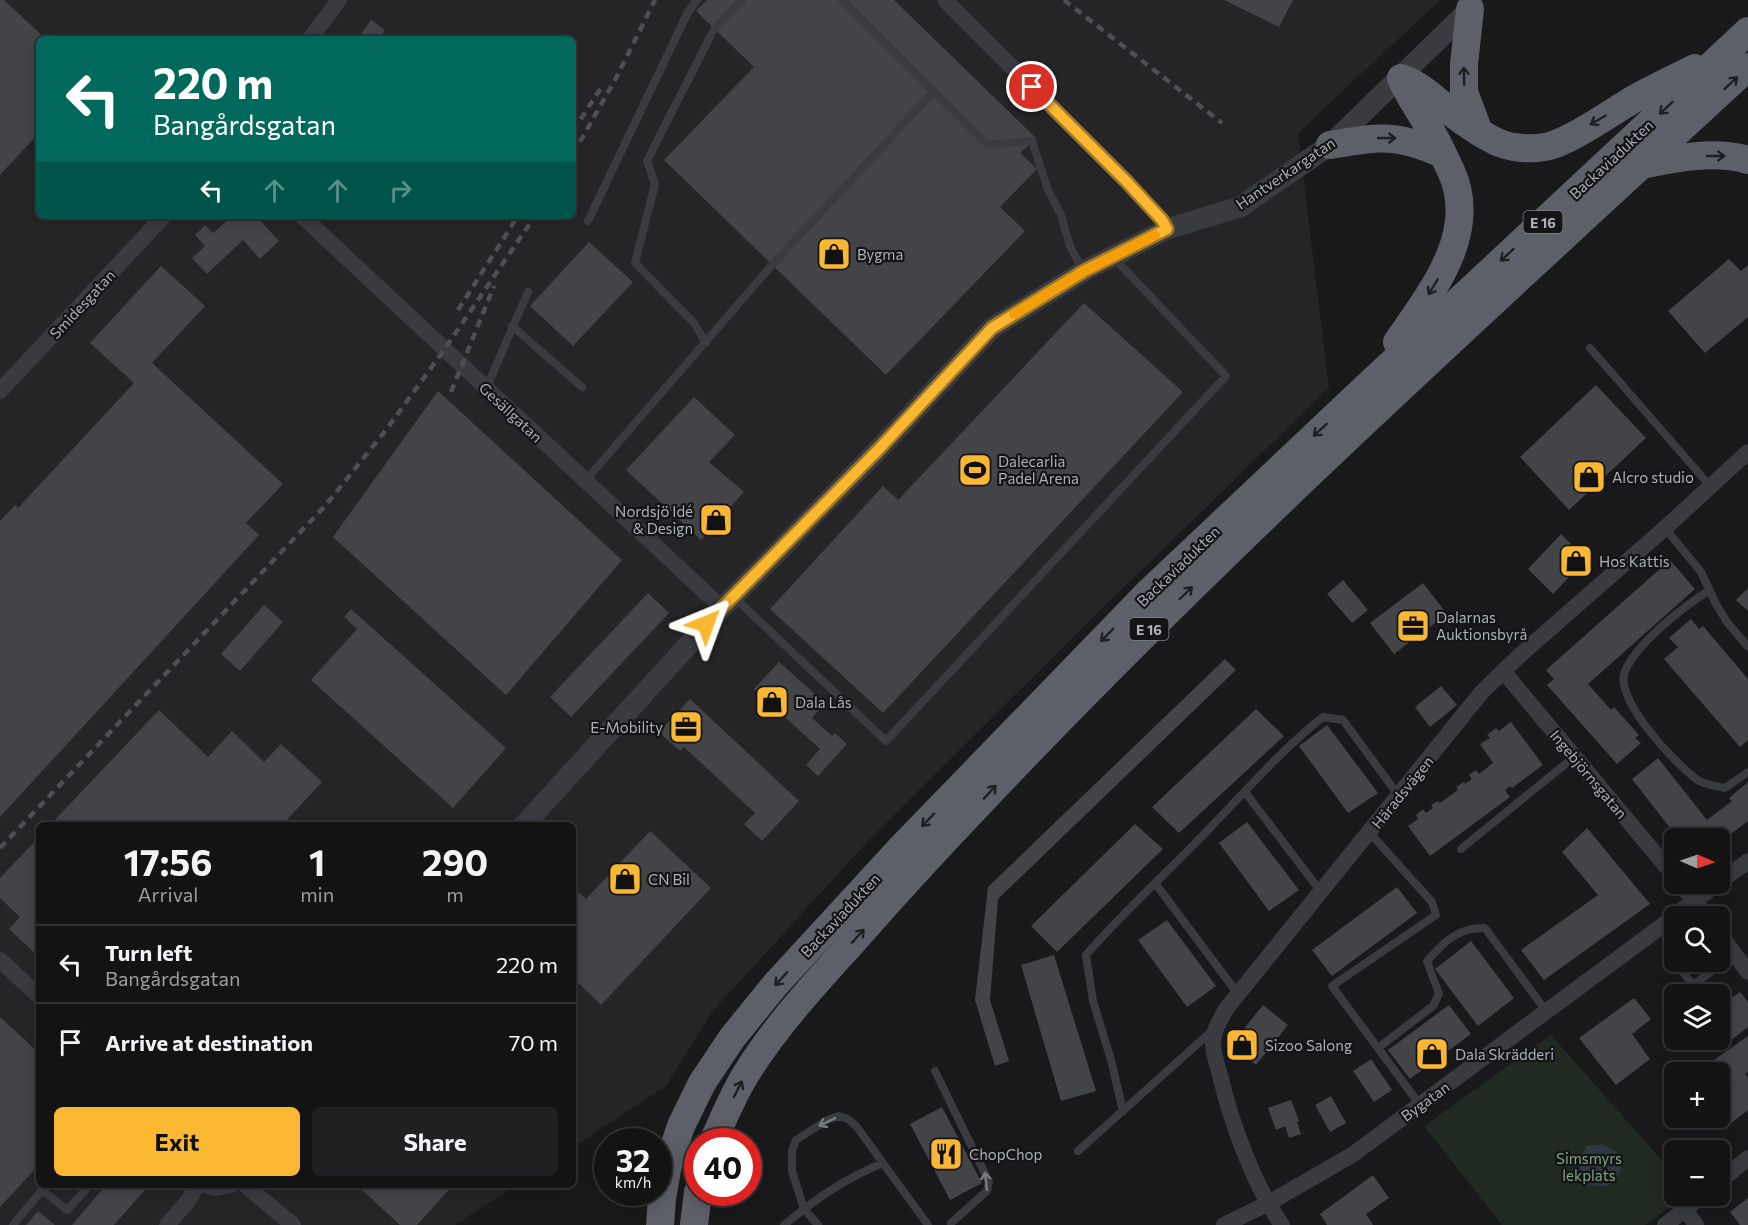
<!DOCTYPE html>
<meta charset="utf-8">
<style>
:root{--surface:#131314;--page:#202022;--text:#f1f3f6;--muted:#9d9ea0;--line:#323234;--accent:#fab832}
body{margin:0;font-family:Commissioner,sans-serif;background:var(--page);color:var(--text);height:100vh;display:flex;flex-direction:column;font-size:22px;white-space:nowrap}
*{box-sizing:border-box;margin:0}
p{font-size:20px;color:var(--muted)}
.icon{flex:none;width:33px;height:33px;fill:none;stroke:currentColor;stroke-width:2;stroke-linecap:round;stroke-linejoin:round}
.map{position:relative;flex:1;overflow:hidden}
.details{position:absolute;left:36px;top:822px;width:540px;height:366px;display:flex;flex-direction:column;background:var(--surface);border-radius:9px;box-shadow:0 3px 15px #0003,0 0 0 2px var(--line)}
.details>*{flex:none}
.guide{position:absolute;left:36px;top:36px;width:540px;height:183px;border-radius:9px;box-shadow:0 3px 15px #0003,0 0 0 2px var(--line);background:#00695c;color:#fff;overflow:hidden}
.needle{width:39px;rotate:92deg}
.fabs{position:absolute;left:1664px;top:828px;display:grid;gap:12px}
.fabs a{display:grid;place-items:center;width:66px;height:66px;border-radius:9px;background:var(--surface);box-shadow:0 3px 15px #0003,0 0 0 2px var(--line);font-size:30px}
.speed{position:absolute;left:594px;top:1128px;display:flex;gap:12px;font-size:30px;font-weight:700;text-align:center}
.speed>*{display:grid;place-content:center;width:78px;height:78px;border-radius:50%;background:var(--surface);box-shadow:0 3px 15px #0003,0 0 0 2px var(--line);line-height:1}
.speed small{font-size:15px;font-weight:400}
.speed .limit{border:9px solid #d22;background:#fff;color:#111}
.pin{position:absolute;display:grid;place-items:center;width:51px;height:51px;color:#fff;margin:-26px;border:3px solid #fff;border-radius:50%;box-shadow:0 2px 6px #0007}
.me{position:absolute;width:66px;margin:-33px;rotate:44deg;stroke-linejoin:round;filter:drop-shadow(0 0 4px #0008)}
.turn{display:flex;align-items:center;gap:21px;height:126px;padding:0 18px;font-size:27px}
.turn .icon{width:78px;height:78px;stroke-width:2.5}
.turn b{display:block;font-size:42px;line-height:51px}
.lanes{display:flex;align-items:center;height:57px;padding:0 18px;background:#0003;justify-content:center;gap:30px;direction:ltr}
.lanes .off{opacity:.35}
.eta{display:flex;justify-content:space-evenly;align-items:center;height:102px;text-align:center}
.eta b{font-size:36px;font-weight:700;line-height:42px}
.button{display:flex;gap:12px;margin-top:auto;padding:12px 18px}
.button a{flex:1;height:69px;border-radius:9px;background:var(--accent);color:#111;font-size:24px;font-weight:700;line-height:69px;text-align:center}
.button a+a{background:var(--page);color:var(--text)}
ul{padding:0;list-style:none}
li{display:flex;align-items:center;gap:18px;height:78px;padding:0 18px;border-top:2px solid var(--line)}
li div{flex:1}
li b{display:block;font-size:22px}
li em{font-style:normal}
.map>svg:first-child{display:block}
.built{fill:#252528;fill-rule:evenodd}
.green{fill:#202a22}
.water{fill:#2e3840}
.building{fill:#434448}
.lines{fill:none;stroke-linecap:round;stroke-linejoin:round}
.service{stroke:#3a3b41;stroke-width:8}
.minor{stroke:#3a3b41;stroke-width:16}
.tertiary{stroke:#3a3b41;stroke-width:21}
.trunk{stroke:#5e6069;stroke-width:28}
.rail{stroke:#4d4f56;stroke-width:4.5;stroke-dasharray:8 6;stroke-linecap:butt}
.oneway{stroke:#1f1f22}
.oneway2{stroke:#787b84}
.route-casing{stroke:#a27820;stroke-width:15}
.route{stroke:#fab832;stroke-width:10}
.slow{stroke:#f59e0b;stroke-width:10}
.labels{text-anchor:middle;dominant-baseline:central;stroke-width:4.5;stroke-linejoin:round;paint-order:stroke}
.shield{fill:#141416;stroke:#7e818a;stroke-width:1.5}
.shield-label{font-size:14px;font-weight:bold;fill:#abb0bb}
.street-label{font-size:15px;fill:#abb0bb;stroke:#141416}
.poi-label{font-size:15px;fill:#abb0bb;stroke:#141416;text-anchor:start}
.park-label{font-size:15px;fill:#81a784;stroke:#141416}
</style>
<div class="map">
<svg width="1748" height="1225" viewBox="0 0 1748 1225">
<rect width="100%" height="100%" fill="#19191b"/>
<path class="built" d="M 0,0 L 1440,0 L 1298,133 L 1329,388 L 1088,622 L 868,841 L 712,1012 L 666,1086 L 573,1147 L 573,825 L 39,825 L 39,1185 L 516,1185 L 455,1225 L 0,1225 ZM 39,39 L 573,39 L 573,216 L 39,216 Z"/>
<path class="green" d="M 1551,1035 L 1674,1174 L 1674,1196 L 1685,1196 L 1645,1225 L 1502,1225 L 1424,1126 Z"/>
<path class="water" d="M 1603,1144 L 1617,1152 L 1621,1168 L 1616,1181 L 1605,1186 L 1588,1185 C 1577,1171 1577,1161 1587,1146 Z"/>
<path class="building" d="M 0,0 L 4,0 L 46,39 L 39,39 L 39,133 L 0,175 Z
M 707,0 L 894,0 L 1036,138 L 1020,153 L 1037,169 L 1000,207 L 1025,231 L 886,375 L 664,160 L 754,67 L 696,11 Z
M 1224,0 L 1293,0 L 1279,27 Z
M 371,20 L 385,30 L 379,39 L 357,39 Z
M 232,216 L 256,216 L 279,241 L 260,259 L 243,240 L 207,274 L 192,258 L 205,246 L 195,235 L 205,225 L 213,233 Z
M 589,242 L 633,282 L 573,346 L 530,306 Z
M 1729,259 L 1741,271 L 1748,265 L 1748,317 L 1705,353 L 1668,311 Z
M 161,266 L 205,306 L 152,363 L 283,484 L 246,523 L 259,535 L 0,817 L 0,521 L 15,505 L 18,508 L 134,383 L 90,343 Z
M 1084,303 L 1183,392 L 883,713 L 770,609 L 883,486 L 898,500 Z
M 1596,385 L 1646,438 L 1569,510 L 1520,457 Z
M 438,391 L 622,560 L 506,695 L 333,537 Z
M 694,397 L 735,435 L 709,462 L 744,492 L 701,540 L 626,470 Z
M 1561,534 L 1586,559 L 1553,594 L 1528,569 Z
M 1670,560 L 1695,589 L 1588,684 L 1611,710 L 1614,707 L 1639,735 L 1635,738 L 1641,743 L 1617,764 L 1547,685 L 1554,679 L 1546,670 Z
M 1343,580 L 1368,610 L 1352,623 L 1327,594 Z
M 1423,583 L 1447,614 L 1394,654 L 1370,623 Z
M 1748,588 L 1748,611 L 1736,600 Z
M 648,593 L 669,613 L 571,717 L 550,697 Z
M 264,605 L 283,622 L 240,671 L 221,654 Z
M 351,609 L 506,748 L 453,808 L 311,680 L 357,629 L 344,617 Z
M 1691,619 L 1699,629 L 1703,626 L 1748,679 L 1748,740 L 1740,747 L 1664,659 L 1678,647 L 1669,638 Z
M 1225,659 L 1236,670 L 998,899 L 990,1000 L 1009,1061 L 995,1066 L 975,1000 L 988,887 Z
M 779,662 L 825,703 L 812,718 L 832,736 L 835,733 L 847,744 L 818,776 L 806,765 L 820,749 L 754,689 Z
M 1441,686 L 1457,705 L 1430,727 L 1415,707 Z
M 690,699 L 799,801 L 762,841 L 744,824 L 755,813 L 684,747 L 680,751 L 659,732 Z
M 1256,709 L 1284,736 L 1179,833 L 1152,807 Z
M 159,710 L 208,757 L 232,731 L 264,762 L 281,744 L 322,782 L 282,825 L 50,825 Z
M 1511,722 L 1543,765 L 1512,788 L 1510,786 L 1505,790 L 1510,797 L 1430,856 L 1408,826 L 1418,819 L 1416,815 L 1423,809 L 1426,813 L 1433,808 L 1431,805 L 1438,801 L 1440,803 L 1458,790 L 1456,787 L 1464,782 L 1465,784 L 1472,779 L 1469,775 L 1476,770 L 1479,774 L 1493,763 L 1480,744 L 1490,738 L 1487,735 L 1496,728 L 1499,731 Z
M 1327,725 L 1378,793 L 1348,813 L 1299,746 Z
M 1658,758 L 1707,820 L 1732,801 L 1729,798 L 1748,782 L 1748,821 L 1719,843 L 1719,838 L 1678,838 L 1632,779 Z
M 1247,822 L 1299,890 L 1269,911 L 1219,843 Z
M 1135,824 L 1163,849 L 1057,952 L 1031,926 Z
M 1587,828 L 1650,904 L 1544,980 L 1521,950 L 1598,895 L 1562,852 Z
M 650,831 L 711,888 L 601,1005 L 573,978 L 573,887 L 586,899 Z
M 39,837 L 39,957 L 9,929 L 20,917 L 0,898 L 0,878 Z
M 1397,887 L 1417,913 L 1332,976 L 1312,950 Z
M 1167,920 L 1216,986 L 1187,1007 L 1138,940 Z
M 1471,941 L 1514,998 L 1478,1026 L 1435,969 Z
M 1054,955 L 1096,1091 L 1061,1101 L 1021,965 Z
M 1740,992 L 1748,1002 L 1748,1027 L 1730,1041 L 1719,1027 L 1719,1007 Z
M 1634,998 L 1651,1019 L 1632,1034 L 1650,1059 L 1616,1085 L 1579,1038 Z
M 1263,1005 L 1288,1025 L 1256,1065 L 1231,1045 Z
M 1449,1005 L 1471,1034 L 1410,1079 L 1388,1050 Z
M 0,1017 L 39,1053 L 39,1165 L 0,1207 Z
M 1748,1036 L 1748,1072 L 1745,1074 L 1748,1077 L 1748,1110 L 1730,1124 L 1719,1109 L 1719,1072 L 1697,1072 Z
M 1371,1059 L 1392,1090 L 1374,1102 L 1353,1071 Z
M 1331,1096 L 1346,1123 L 1330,1132 L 1315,1105 Z
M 1291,1100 L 1299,1121 L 1297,1122 L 1301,1134 L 1289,1138 L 1285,1126 L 1276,1130 L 1268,1108 Z
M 942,1107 L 982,1183 L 950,1200 L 910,1124 Z
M 1373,1175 L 1389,1198 L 1366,1214 L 1373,1225 L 1327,1225 L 1320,1214 Z
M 106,1185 L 149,1185 L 114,1225 L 72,1225 Z
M 364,1185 L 453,1185 L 417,1225 L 400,1225 L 361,1189 Z
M 1748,1198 L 1748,1225 L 1740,1225 L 1730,1212 Z
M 38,1211 L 55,1225 L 26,1225 Z"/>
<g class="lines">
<path class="service" d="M 842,0 L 988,145 L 1032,141 L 1048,190 L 1061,215 L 1070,246 L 1083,271
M 588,221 L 688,12 L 697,0
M 512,326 L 582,387
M 706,343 L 694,323 L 635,263 L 655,184 L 647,161 L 714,29 L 742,0
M 1590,348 L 1710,486
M 486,389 L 528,292
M 585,481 L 772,265 L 934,91
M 1665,528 L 1701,572 L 1716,604 L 1727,622 L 1748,647
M 1710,590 C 1684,606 1637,643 1625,671 C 1613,699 1677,766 1699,781 C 1706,785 1717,786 1725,788 L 1748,772
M 734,597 L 886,741 L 1226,376 L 1114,258
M 1245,792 L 1321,892
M 1369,832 L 1432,902 L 1436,915 L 1332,986 L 1420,1105
M 1461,849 L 1574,757
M 1155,883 L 1238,994
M 1668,952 L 1674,960
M 1675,962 L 1693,985 L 1735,954
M 1378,1048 L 1433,1006 L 1439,994 L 1427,961 C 1444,942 1458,927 1485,928 L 1546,1011
M 935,1071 L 989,1182 L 987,1191 L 951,1223
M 1123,1111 L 1111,1060 L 1093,1001 L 1086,955 C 1124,911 1168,872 1208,830 C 1246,791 1281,750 1323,717 L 1343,720 L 1399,796
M 1078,1151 L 1213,1030
M 13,1225 L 42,1190 L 67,1210 L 90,1185
M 784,1225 C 817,1198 844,1179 883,1163 L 928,1225
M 818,1225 L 804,1209 L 792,1171 L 792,1151 L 796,1140 L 827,1120 L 839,1116 L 848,1119 L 857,1127 L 883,1163"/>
<path class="minor" d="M 945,0 L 1127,182 L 1162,220 L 1167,229
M 310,39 L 339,0
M 302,216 L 722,608
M 0,391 L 164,216
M 1503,671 L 1674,876
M 1719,882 L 1748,861
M 1680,884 L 1707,916
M 1674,916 L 1717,884
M 1719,933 L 1748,972
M 0,960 L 39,996
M 1719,1182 L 1748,1158
M 205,1185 L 215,1188 L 231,1185
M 245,1185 L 293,1225
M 1685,1209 L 1696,1225
M 167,1225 L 188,1201 L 197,1185
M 1224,1225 L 1267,1204 L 1352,1155 L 1674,917
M 1282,1225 C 1254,1186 1231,1122 1220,1075 C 1217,1065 1213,1053 1213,1043 C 1213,1030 1221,1019 1226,1009 L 1481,693 L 1519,656 L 1665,528 L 1748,452
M 1665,1225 L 1702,1196"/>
<path class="tertiary" d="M 524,825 L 722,608 L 878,450 L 992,328 L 1084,271 L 1167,229 L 1240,207 L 1330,145 L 1473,6"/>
<path class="trunk" d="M 1470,9 L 1464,64 L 1464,92 L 1479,132
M 1401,78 C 1422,85 1436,100 1453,114 C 1465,123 1478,132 1491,139 C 1507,148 1528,150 1545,147 C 1568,143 1612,112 1634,99 C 1653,88 1675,78 1695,68
M 1330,145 C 1378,137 1396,133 1442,154
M 1642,165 C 1676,158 1714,150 1748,160
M 1397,342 C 1430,294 1480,233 1451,171 C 1444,156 1437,140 1428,126 C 1419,110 1408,95 1401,78
M 713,1142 C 723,1119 733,1095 746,1074 C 775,1027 813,986 850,945 C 893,896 937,848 982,801 C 1225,544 1488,307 1748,67
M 660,1225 L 662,1198 L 668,1165 L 681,1126 L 702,1083 L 732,1038 L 775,985 L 900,849 L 1148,593 L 1363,390 L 1748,31
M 694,1225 L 698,1192"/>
<path class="rail" d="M 1064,0 L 1222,123
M 573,131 L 601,88
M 573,154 L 615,80 L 655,0
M 458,310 L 518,216
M 451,392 L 494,286
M 0,848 L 325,506 L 386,430 L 444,350 L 535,216"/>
</g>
<defs><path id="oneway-shaft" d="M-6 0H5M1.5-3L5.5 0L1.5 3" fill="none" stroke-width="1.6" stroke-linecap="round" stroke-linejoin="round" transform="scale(1.5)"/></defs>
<g class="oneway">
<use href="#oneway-shaft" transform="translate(1464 76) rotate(-91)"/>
<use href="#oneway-shaft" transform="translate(1731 83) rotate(-43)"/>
<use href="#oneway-shaft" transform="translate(1666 108) rotate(137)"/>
<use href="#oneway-shaft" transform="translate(1598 120) rotate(150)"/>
<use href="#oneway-shaft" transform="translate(1387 138)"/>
<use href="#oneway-shaft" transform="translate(1716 156)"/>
<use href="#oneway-shaft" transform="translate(1507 255) rotate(137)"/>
<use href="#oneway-shaft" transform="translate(1433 287) rotate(121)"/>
<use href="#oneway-shaft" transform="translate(1320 430) rotate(137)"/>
<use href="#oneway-shaft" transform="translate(1186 593) rotate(-44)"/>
<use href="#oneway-shaft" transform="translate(1107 635) rotate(135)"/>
<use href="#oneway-shaft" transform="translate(990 792) rotate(-47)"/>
<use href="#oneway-shaft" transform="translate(928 820) rotate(134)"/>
<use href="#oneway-shaft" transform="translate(858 936) rotate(-48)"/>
<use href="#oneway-shaft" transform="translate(781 979) rotate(132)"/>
<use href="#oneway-shaft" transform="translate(738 1089) rotate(-63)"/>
</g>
<g class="oneway2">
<use href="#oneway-shaft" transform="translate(827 1122) rotate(154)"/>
<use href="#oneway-shaft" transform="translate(986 1181) rotate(-96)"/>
</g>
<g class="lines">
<g class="route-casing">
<path id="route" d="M 706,624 L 878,450 L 992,328 L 1084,271 L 1167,229 L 1162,220 L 1127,182 L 1032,87"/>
</g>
<use href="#route" class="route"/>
<path class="slow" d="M 1014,314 L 1084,271 L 1155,235"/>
</g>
<defs>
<g id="shop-square" transform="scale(1.725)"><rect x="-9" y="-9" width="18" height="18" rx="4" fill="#fab832" stroke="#141416"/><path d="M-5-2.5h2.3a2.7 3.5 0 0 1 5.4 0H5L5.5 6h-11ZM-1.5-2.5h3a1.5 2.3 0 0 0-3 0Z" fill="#111"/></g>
<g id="stadium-square" transform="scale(1.725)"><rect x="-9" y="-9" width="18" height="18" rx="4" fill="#fab832" stroke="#141416"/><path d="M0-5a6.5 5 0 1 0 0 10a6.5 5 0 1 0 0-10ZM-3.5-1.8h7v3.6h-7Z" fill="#111"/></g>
<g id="office-square" transform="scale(1.725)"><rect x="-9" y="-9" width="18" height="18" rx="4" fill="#fab832" stroke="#141416"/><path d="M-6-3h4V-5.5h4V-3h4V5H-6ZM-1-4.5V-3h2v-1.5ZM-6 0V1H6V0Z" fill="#111"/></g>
<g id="restaurant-square" transform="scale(1.725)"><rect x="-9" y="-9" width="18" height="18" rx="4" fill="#fab832" stroke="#141416"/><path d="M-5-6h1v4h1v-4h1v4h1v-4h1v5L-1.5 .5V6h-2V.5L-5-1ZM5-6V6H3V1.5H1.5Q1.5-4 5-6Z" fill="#111"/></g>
</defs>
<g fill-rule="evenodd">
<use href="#shop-square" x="834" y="254"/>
<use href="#stadium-square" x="975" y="470"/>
<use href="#shop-square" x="1589" y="477"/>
<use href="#shop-square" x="716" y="520"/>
<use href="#shop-square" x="1576" y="561"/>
<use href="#office-square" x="1413" y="626"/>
<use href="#shop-square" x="772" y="702"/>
<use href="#office-square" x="686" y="727"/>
<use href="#shop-square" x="625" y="879"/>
<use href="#shop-square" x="1242" y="1045"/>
<use href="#shop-square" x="1432" y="1054"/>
<use href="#restaurant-square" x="946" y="1154"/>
</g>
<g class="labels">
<g class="shield">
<rect x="1523.5" y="211" width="39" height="22" rx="4.5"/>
<rect x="1129.5" y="618" width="39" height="22" rx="4.5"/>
</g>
<g class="shield-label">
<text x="1543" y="222">E 16</text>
<text x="1149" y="629">E 16</text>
</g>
<g class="street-label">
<text transform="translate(1611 159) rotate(-43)">Backaviadukten</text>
<text transform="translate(1285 173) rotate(-34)">Hantverkargatan</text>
<text transform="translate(82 304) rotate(-47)">Smidesgatan</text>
<text transform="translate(511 412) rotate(43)">Gesällgatan</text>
<text transform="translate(1178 566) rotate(-44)">Backaviadukten</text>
<text transform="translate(1589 774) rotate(50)">Ingebjörnsgatan</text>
<text transform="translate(1402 792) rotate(-51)">Häradsvägen</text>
<text transform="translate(840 915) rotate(-47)">Backaviadukten</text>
<text transform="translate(1425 1101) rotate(-36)">Bygatan</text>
</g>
<g class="poi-label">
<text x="857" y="254">Bygma</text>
<text x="998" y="461">Dalecarlia<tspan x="998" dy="17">Padel Arena</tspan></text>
<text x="1612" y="477">Alcro studio</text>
<text x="693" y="511" text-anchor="end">Nordsjö Idé<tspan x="693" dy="17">&amp; Design</tspan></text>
<text x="1599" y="561">Hos Kattis</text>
<text x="1436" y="617">Dalarnas<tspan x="1436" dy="17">Auktionsbyrå</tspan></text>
<text x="795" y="702">Dala Lås</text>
<text x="663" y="727" text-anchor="end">E-Mobility</text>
<text x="648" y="879">CN Bil</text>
<text x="1265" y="1045">Sizoo Salong</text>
<text x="1455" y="1054">Dala Skrädderi</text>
<text x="969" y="1154">ChopChop</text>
</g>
<g class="park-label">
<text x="1589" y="1158">Simsmyrs<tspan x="1589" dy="17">lekplats</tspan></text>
</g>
</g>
</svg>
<div class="fabs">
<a><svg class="needle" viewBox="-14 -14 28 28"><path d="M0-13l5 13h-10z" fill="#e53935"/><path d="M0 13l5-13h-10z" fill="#9d9ea0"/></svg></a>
<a><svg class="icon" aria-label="search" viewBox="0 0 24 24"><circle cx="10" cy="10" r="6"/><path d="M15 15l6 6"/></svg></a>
<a><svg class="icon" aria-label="layers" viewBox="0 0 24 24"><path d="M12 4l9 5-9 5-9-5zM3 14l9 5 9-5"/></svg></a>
<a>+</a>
<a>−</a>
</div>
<div class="speed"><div>32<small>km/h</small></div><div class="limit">40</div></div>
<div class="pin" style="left:1032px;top:87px;background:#d93025"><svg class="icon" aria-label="arrive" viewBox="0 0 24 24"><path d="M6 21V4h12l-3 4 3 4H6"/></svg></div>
<svg class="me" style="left:706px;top:624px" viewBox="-20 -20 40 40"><path d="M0-17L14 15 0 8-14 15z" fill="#fab832" stroke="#fff" stroke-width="4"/></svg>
<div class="guide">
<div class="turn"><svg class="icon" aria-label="left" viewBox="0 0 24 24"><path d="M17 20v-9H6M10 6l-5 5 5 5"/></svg><div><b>220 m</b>Bangårdsgatan</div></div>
<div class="lanes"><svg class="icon" aria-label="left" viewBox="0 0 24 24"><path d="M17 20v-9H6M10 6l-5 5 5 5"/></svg><svg class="icon off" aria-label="ahead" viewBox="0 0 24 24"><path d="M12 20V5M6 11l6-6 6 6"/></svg><svg class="icon off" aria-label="ahead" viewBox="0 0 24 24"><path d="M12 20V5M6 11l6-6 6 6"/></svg><svg class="icon off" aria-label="right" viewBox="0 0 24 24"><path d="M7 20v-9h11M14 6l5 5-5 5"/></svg></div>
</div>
<section class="details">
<div class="eta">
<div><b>17:56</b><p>Arrival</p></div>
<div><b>1</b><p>min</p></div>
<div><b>290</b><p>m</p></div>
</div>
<ul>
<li><svg class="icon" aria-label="left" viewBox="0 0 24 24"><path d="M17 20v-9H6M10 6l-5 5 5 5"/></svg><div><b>Turn left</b><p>Bangårdsgatan</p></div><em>220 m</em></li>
<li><svg class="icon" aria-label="arrive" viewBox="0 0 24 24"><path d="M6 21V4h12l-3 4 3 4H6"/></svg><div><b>Arrive at destination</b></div><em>70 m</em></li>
</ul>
<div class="button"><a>Exit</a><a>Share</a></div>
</section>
</div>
